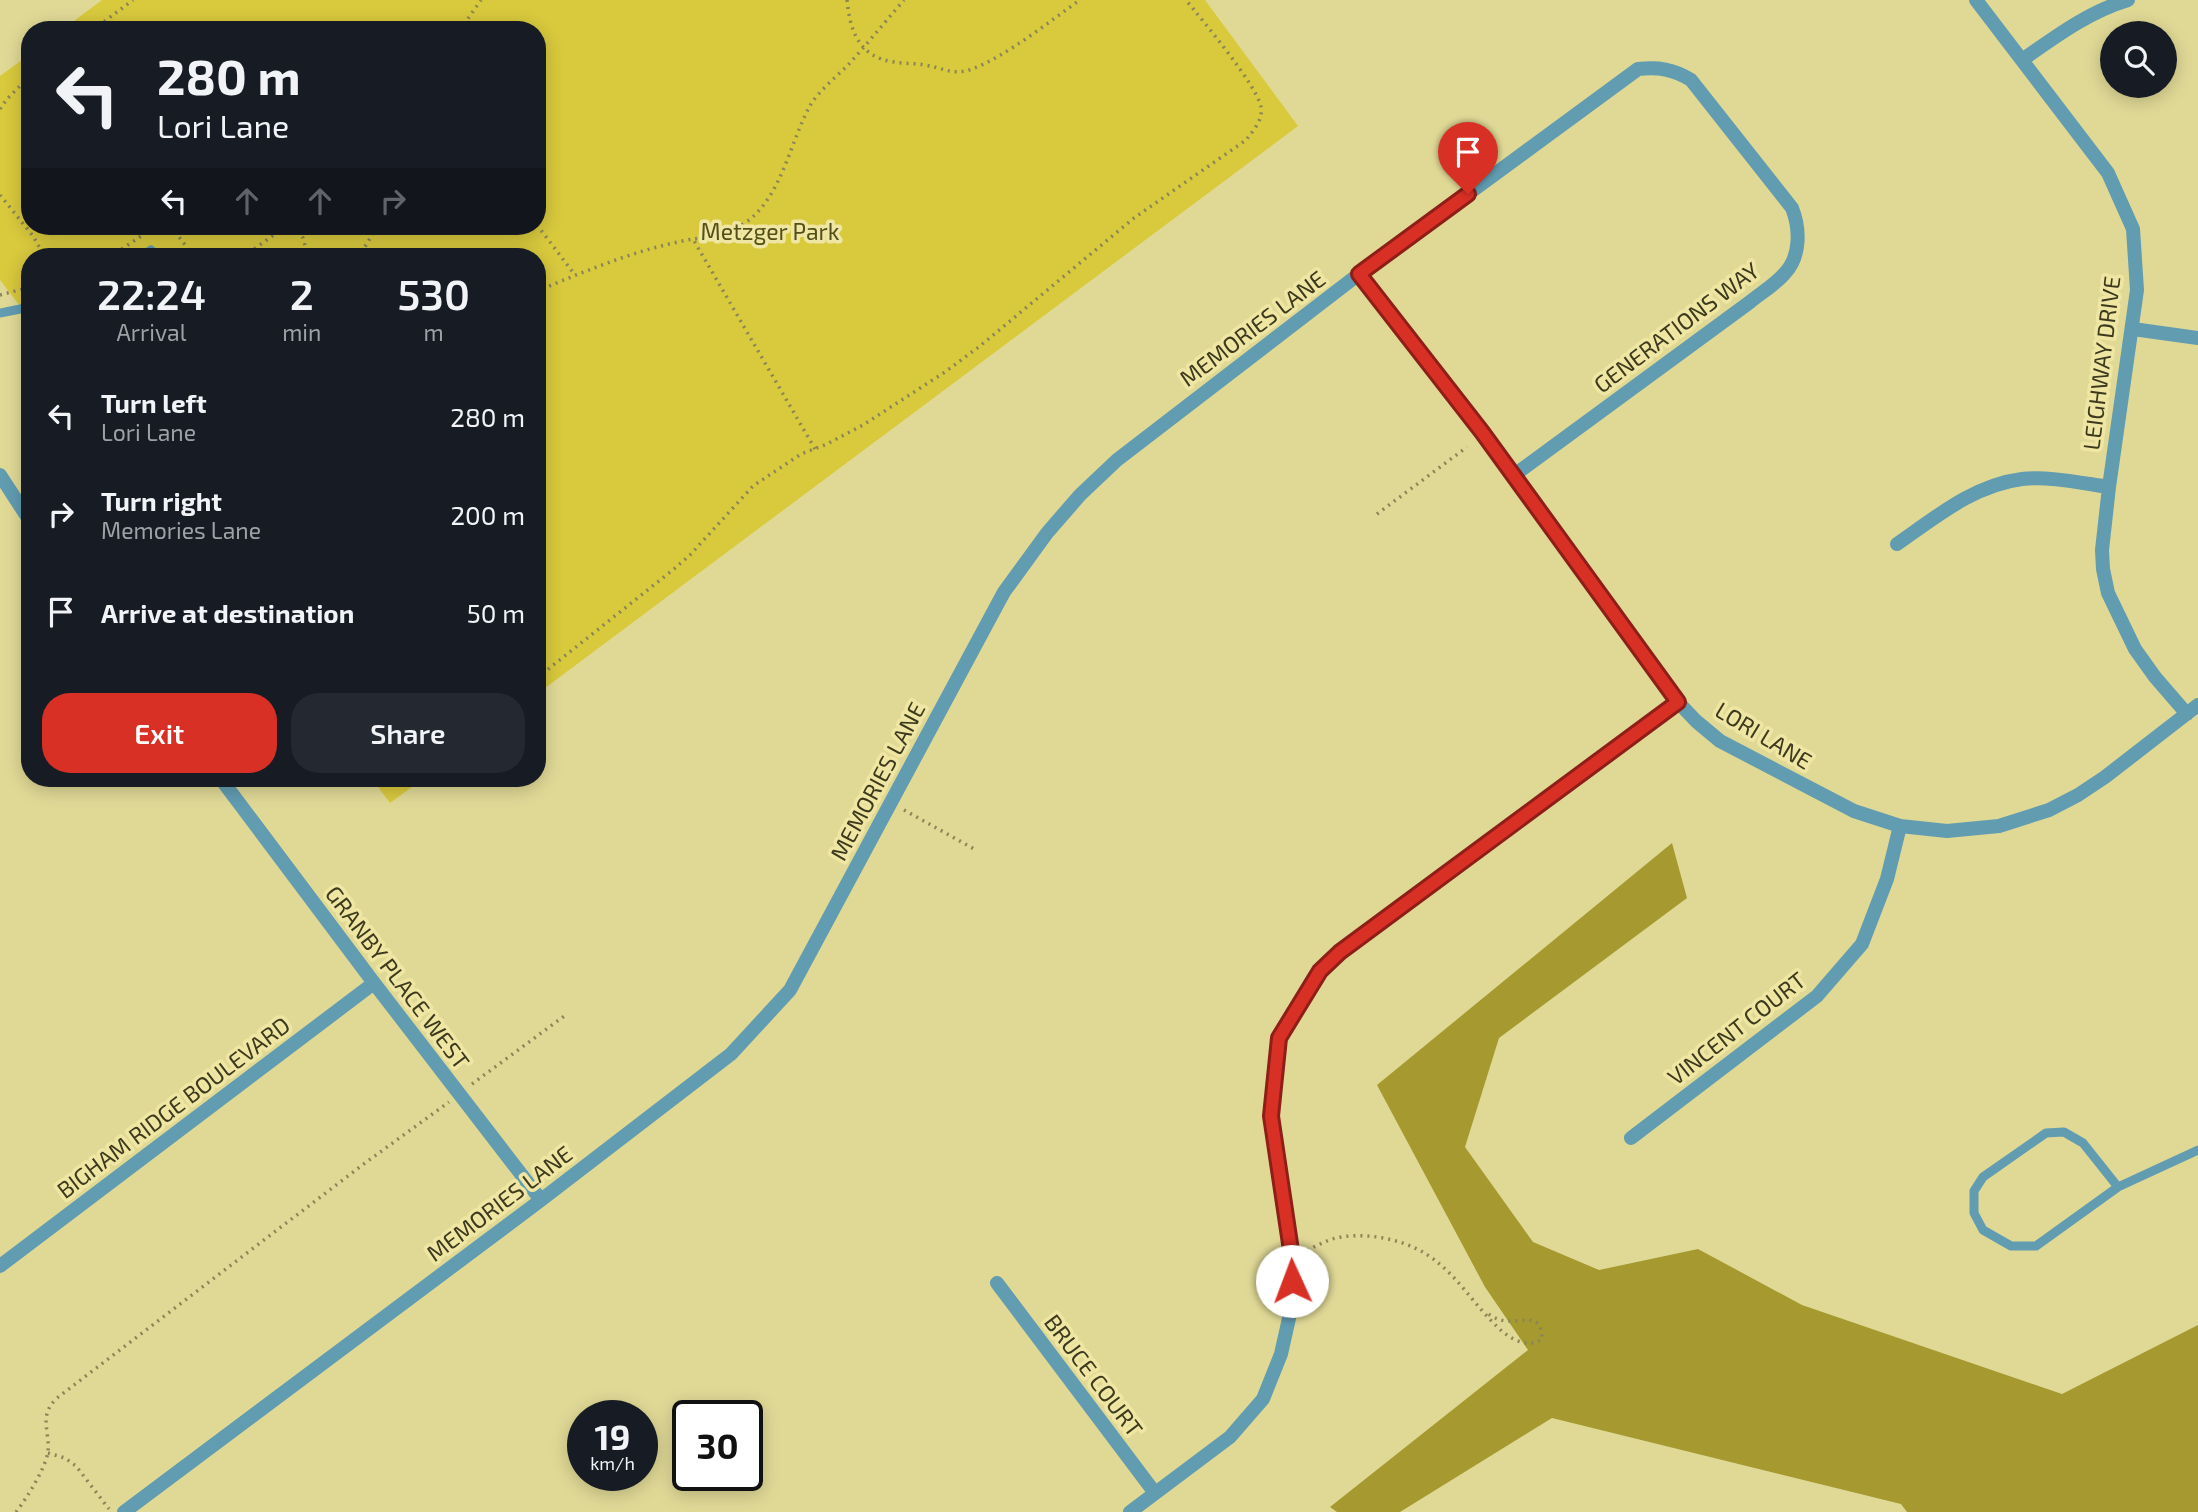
<!DOCTYPE html>
<style>
:root{--surface:#171b24;--page:#242831;--text:#f1f3f6;--muted:#9ea1a6;--accent:#d93025}
body{margin:0;font-family:"Exo 2",sans-serif;background:var(--page);color:var(--text);height:100vh;display:flex;flex-direction:column;font-size:26px;white-space:nowrap}
*{box-sizing:border-box;margin:0}
p{font-size:23px;color:var(--muted)}
.icon{flex:none;width:38px;height:38px;fill:none;stroke:currentColor;stroke-width:2;stroke-linecap:round;stroke-linejoin:round}
.map{position:relative;flex:1;overflow:hidden}
.side{position:absolute;left:21px;top:248px;width:525px;height:539px;display:flex;flex-direction:column;background:var(--surface);border-radius:28px;box-shadow:0 4px 18px #0003}
.side>*{flex:none}
.banner{position:absolute;left:21px;top:21px;width:525px;height:214px;border-radius:28px;box-shadow:0 4px 18px #0003;background:#171b24;color:var(--text);overflow:hidden}
.tools{position:absolute;left:2100px;top:21px;display:grid;gap:14px}
.tools a{display:grid;place-items:center;width:77px;height:77px;border-radius:50%;background:var(--surface);box-shadow:0 4px 18px #0003;font-size:35px}
.speed{position:absolute;left:567px;top:1400px;display:flex;gap:14px;font-size:35px;font-weight:700;text-align:center}
.speed>*{display:grid;place-content:center;width:91px;height:91px;border-radius:50%;background:var(--surface);box-shadow:0 4px 18px #0003;line-height:1}
.speed small{font-size:18px;font-weight:400}
.speed .limit{border:4px solid #111;border-radius:10px;background:#fff;color:#111}
.pin{position:absolute;display:grid;place-items:center;width:60px;height:60px;color:#fff;margin:-72px -30px;border-radius:50% 50% 50% 0;rotate:-45deg;box-shadow:0 0 7px #0007}
.pin .icon{rotate:45deg}
.me{position:absolute;width:77px;margin:-38px;rotate:358deg;stroke-linejoin:round;filter:drop-shadow(0 0 5px #0008)}
.turn{display:flex;align-items:center;gap:24px;height:147px;padding:0 21px;font-size:32px}
.turn .icon{width:91px;height:91px;stroke-width:2.5}
.turn b{display:block;font-size:49px;line-height:60px}
.lanes{display:flex;align-items:center;height:66px;padding:0 21px;background:#0003;justify-content:center;gap:35px;direction:ltr}
.lanes .off{opacity:.35}
.eta{display:flex;justify-content:space-evenly;align-items:center;height:119px;text-align:center}
.eta b{font-size:42px;font-weight:600;line-height:49px}
.primary-button{display:flex;gap:14px;margin-top:auto;padding:14px 21px}
.primary-button a{flex:1;height:80px;border-radius:28px;background:var(--accent);color:#fff;font-size:28px;font-weight:600;line-height:80px;text-align:center}
.primary-button a+a{background:var(--page);color:var(--text)}
ul{padding:0;list-style:none}
li{display:flex;align-items:center;gap:21px;height:98px;padding:0 21px}
li div{flex:1}
li b{display:block;font-size:26px}
li em{font-style:normal}
.map>svg:first-child{display:block}
.green{fill:#d9c93d}
.forest{fill:#a59930}
.lines{fill:none;stroke-linecap:round;stroke-linejoin:round}
.path{stroke:#8a8557;stroke-width:3.5;stroke-dasharray:2 5;stroke-linecap:butt}
.lane{stroke:#619cb1;stroke-width:9}
.street{stroke:#619cb1;stroke-width:14}
.route-casing{stroke:#8d1f18;stroke-width:18}
.route{stroke:#d93025;stroke-width:12}
.labels{text-anchor:middle;dominant-baseline:central;stroke-width:7;stroke-linejoin:round;paint-order:stroke}
.park-label{font-size:23px;fill:#544e18;stroke:#eee6a2}
.street-label{font-size:23px;fill:#3c391e;stroke:#eee6a2}
</style>
<div class="map">
<svg width="2198" height="1512" viewBox="0 0 2198 1512">
<rect width="100%" height="100%" fill="#e0d996"/>
<path class="green" d="M 102,0 L 1205,0 L 1298,126 L 537,694 L 537,257 L 30,257 L 30,319 L 0,280 L 0,76 L 30,54 L 30,226 L 537,226 L 537,30 L 62,30 Z
M 372,779 L 423,779 L 390,803 Z"/>
<path class="forest" d="M 1672,843 L 1687,898 L 1499,1038 L 1465,1147 L 1533,1242 L 1599,1270 L 1698,1249 L 1802,1305 L 2062,1394 L 2198,1325 L 2198,1512 L 1907,1512 L 1901,1504 L 1552,1418 L 1400,1512 L 1337,1512 L 1330,1507 L 1528,1350 L 1485,1287 L 1377,1085 Z"/>
<g class="lines">
<path class="path" d="M 847,0 C 850,31 859,57 894,62 C 904,64 915,63 925,65 C 943,68 954,76 972,69 C 1005,57 1050,21 1080,0
M 93,30 L 133,0
M 460,30 L 481,0
M 0,109 L 7,99 L 30,76
M 0,195 L 33,236 L 45,257
M 537,225 L 575,275
M 171,226 L 194,257
M 293,226 L 303,238 L 308,257
M 434,226 L 445,228 L 452,226
M 110,257 L 156,226
M 243,257 L 286,226
M 356,257 C 366,250 368,236 381,226
M 537,293 L 547,287 C 595,267 642,248 693,239
M 0,295 L 30,287
M 815,449 L 693,239 C 707,237 721,235 734,229 C 781,208 788,144 811,104 C 820,90 836,77 848,65 C 867,44 885,22 904,0
M 1377,514 L 1467,447
M 537,678 L 674,569 L 690,555 L 753,486 L 801,454 L 827,444 L 863,425 L 945,372 L 980,346 L 1134,218 L 1246,140 C 1253,131 1263,120 1261,107 C 1257,85 1202,20 1186,0
M 904,810 L 976,850
M 472,1084 L 567,1014
M 1307,1250 C 1315,1247 1323,1242 1332,1239 C 1361,1231 1401,1238 1426,1254 C 1458,1274 1475,1308 1503,1332 C 1514,1341 1529,1348 1542,1339 C 1542,1309 1519,1325 1501,1320 C 1496,1319 1490,1315 1485,1312
M 48,1453 L 65,1458 L 76,1466 L 109,1509
M 16,1512 C 27,1498 45,1469 48,1452 C 50,1430 38,1416 57,1398 L 361,1166 L 449,1102"/>
<path class="lane" d="M 141,257 L 151,250 L 157,257
M 0,313 L 30,307
M 2118,1187 L 2083,1143 L 2064,1132 L 2046,1133 L 1983,1177 L 1974,1191 L 1974,1213 L 1983,1230 L 2011,1246 L 2036,1246 L 2118,1187 L 2198,1150"/>
<path class="street" d="M 1976,0 L 2108,173 L 2133,229 L 2137,290 L 2109,487 L 2102,550 L 2103,569 L 2108,593 L 2135,649 L 2155,677 L 2187,714
M 2022,60 C 2055,37 2088,12 2128,0
M 1359,274 L 1482,432 L 1678,702 L 1696,721 L 1720,741 L 1854,811 L 1900,826 L 1947,831 L 1999,826 L 2049,810 L 2078,795 L 2105,777 L 2198,705
M 2133,329 L 2198,338
M 0,475 L 30,521
M 1897,544 C 1936,517 1974,485 2022,479 C 2049,476 2081,483 2109,487
M 221,779 L 374,983 L 541,1200
M 1631,1138 L 1817,996 L 1862,944 L 1887,879 L 1900,826
M 0,1266 L 374,983
M 997,1283 L 1155,1493
M 124,1512 L 541,1200 L 731,1054 L 790,990 L 1004,592 L 1047,533 L 1080,495 L 1117,460 L 1359,274 L 1638,69 C 1659,67 1673,69 1691,80 L 1792,208 C 1800,228 1801,256 1785,273 C 1776,284 1761,293 1750,302 L 1513,476
M 1130,1512 L 1230,1437 L 1263,1399 L 1281,1354 L 1292,1305 L 1292,1257 L 1271,1116 L 1279,1038 L 1320,971 L 1341,952 L 1678,702"/>
</g>
<g class="lines">
<g class="route-casing">
<path id="route" d="M 1292,1281 L 1292,1257 L 1271,1116 L 1279,1038 L 1320,971 L 1340,952 L 1678,702 L 1482,432 L 1359,274 L 1468,194"/>
</g>
<use href="#route" class="route"/>
</g>
<g class="labels">
<g class="park-label">
<text x="770" y="231">Metzger Park</text>
</g>
<g class="street-label">
<text transform="translate(1676 327) rotate(-37)">GENERATIONS WAY</text>
<text transform="translate(1252 328) rotate(-37)">MEMORIES LANE</text>
<text transform="translate(2101 363) rotate(-83)">LEIGHWAY DRIVE</text>
<text transform="translate(1764 735) rotate(31)">LORI LANE</text>
<text transform="translate(877 781) rotate(-62)">MEMORIES LANE</text>
<text transform="translate(398 977) rotate(53)">GRANBY PLACE WEST</text>
<text transform="translate(1736 1028) rotate(-38)">VINCENT COURT</text>
<text transform="translate(173 1107) rotate(-37)">BIGHAM RIDGE BOULEVARD</text>
<text transform="translate(499 1203) rotate(-37)">MEMORIES LANE</text>
<text transform="translate(1094 1375) rotate(53)">BRUCE COURT</text>
</g>
</g>
</svg>
<div class="tools">
<a><svg class="icon" aria-label="search" viewBox="0 0 24 24"><circle cx="10" cy="10" r="6"/><path d="M15 15l6 6"/></svg></a>
</div>
<div class="speed"><div>19<small>km/h</small></div><div class="limit">30</div></div>
<div class="pin" style="left:1468px;top:194px;background:#d93025"><svg class="icon" aria-label="arrive" viewBox="0 0 24 24"><path d="M6 21V4h12l-3 4 3 4H6"/></svg></div>
<svg class="me" style="left:1292px;top:1281px" viewBox="-20 -20 40 40"><circle r="19" fill="#fff"/><path d="M0-13L10 11 0 6-10 11z" fill="#d93025"/></svg>
<div class="banner">
<div class="turn"><svg class="icon" aria-label="left" viewBox="0 0 24 24"><path d="M17 20v-9H6M10 6l-5 5 5 5"/></svg><div><b>280 m</b>Lori Lane</div></div>
<div class="lanes"><svg class="icon" aria-label="left" viewBox="0 0 24 24"><path d="M17 20v-9H6M10 6l-5 5 5 5"/></svg><svg class="icon off" aria-label="ahead" viewBox="0 0 24 24"><path d="M12 20V5M6 11l6-6 6 6"/></svg><svg class="icon off" aria-label="ahead" viewBox="0 0 24 24"><path d="M12 20V5M6 11l6-6 6 6"/></svg><svg class="icon off" aria-label="right" viewBox="0 0 24 24"><path d="M7 20v-9h11M14 6l5 5-5 5"/></svg></div>
</div>
<section class="side">
<div class="eta">
<div><b>22:24</b><p>Arrival</p></div>
<div><b>2</b><p>min</p></div>
<div><b>530</b><p>m</p></div>
</div>
<ul>
<li><svg class="icon" aria-label="left" viewBox="0 0 24 24"><path d="M17 20v-9H6M10 6l-5 5 5 5"/></svg><div><b>Turn left</b><p>Lori Lane</p></div><em>280 m</em></li>
<li><svg class="icon" aria-label="right" viewBox="0 0 24 24"><path d="M7 20v-9h11M14 6l5 5-5 5"/></svg><div><b>Turn right</b><p>Memories Lane</p></div><em>200 m</em></li>
<li><svg class="icon" aria-label="arrive" viewBox="0 0 24 24"><path d="M6 21V4h12l-3 4 3 4H6"/></svg><div><b>Arrive at destination</b></div><em>50 m</em></li>
</ul>
<div class="primary-button"><a>Exit</a><a>Share</a></div>
</section>
</div>
